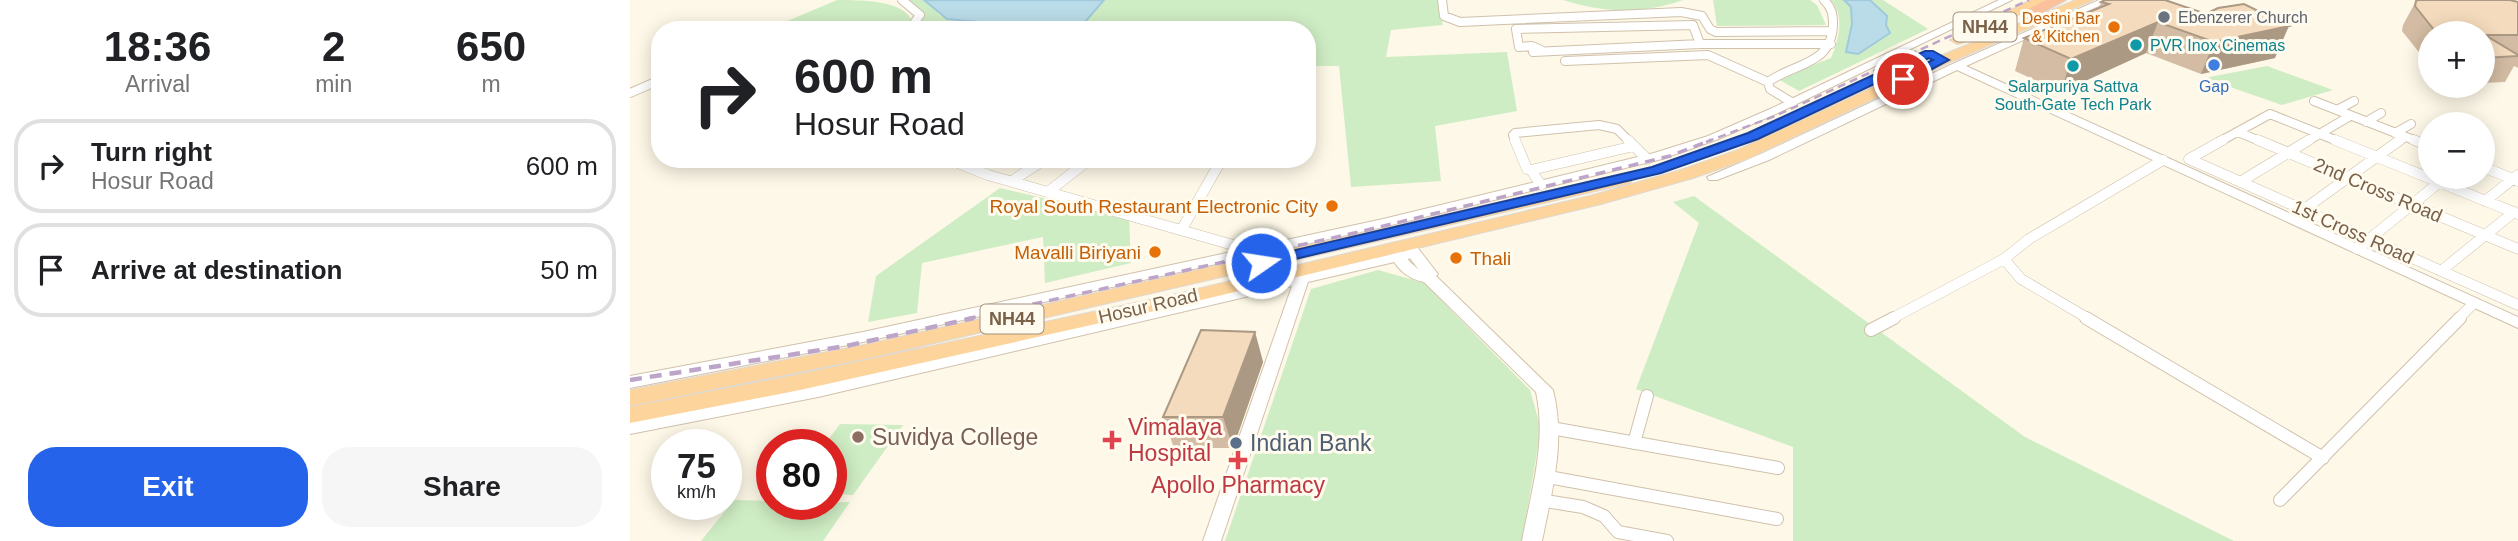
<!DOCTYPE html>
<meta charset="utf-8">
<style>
:root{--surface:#fff;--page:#f6f6f6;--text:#202124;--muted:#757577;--line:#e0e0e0;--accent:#2563eb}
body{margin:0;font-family:Arial,sans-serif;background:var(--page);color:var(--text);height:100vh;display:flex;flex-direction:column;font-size:26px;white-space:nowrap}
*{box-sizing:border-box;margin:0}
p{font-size:23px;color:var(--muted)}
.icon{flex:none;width:38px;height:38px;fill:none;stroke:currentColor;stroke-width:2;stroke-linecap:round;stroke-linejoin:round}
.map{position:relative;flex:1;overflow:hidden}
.side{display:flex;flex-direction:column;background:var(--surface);width:630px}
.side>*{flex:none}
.guide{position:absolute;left:21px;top:21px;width:665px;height:147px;border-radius:28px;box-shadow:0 4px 18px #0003;background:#fff;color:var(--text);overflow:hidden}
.tools{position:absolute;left:1788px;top:21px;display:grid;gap:14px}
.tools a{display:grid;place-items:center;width:77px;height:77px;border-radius:50%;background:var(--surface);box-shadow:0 4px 18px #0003;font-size:35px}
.speed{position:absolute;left:21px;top:429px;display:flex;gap:14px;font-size:35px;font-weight:700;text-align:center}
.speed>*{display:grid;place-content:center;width:91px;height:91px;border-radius:50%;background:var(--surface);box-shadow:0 4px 18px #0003;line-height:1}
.speed small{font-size:18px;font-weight:400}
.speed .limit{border:10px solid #d22;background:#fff;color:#111}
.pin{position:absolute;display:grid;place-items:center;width:60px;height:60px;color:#fff;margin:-30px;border:4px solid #fff;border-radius:50%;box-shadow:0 2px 7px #0007}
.me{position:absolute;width:77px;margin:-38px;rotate:77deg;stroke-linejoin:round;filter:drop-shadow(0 0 5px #0008)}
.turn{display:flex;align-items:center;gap:24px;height:147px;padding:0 28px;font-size:32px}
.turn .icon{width:91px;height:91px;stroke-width:2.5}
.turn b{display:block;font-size:49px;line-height:60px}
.eta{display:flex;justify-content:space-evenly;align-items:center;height:119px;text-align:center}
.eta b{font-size:42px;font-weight:700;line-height:49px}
.cta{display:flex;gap:14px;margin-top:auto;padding:14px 28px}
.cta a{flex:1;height:80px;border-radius:28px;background:var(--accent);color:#fff;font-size:28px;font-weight:700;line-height:80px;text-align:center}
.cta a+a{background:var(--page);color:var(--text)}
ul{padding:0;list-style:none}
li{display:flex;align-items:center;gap:21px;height:94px;margin:0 14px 10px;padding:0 14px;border:4px solid var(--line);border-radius:28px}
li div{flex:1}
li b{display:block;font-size:26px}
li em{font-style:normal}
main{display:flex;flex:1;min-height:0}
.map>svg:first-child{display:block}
.green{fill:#cfedc4}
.water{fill:#badce9;stroke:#a0cadb;stroke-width:2}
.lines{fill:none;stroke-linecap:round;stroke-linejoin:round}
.minor-far2-casing{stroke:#d0c1ac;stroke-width:10}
.minor-far1-casing{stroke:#d0c1ac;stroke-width:11}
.minor-casing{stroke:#d0c1ac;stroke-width:14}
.tertiary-casing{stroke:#d0c1ac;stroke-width:2}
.secondary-casing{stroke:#d4c2a9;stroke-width:2}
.trunk-casing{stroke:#dfd9d4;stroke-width:2}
.motorway-casing{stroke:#dfd9d4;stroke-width:2}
.minor-far2{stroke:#fff;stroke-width:8}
.minor-far1{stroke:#fff;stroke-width:10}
.minor{stroke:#fff;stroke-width:12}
.tertiary{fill:#fff;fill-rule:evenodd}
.secondary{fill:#fff;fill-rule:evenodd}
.trunk{fill:#fcd49c;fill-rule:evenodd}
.motorway{fill:#fac19c;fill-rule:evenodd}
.rail-far2{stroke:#bda4c9;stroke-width:2.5;stroke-dasharray:8 5;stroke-linecap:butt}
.rail-far1{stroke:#bda4c9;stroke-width:3.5;stroke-dasharray:10 7;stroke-linecap:butt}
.rail{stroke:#bda4c9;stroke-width:4.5;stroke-dasharray:12 8;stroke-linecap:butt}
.wall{fill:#d3bca3}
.shaded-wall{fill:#ac9984}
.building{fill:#f5dbbd;stroke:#ac9984;stroke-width:2}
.route{fill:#2563eb;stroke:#184099;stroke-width:2}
.worship-dot{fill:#6b7280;stroke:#fffbef;stroke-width:2.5}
.food-dot{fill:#e8710a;stroke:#fffbef;stroke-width:2.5}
.culture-dot{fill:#0f9aa8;stroke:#fffbef;stroke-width:2.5}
.shop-dot{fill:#3f7fe0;stroke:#fffbef;stroke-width:2.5}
.education-dot{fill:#8d6e63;stroke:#fffbef;stroke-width:2.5}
.health-dot{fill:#e0444e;stroke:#fffbef;stroke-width:2.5}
.service-dot{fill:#5c6f8a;stroke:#fffbef;stroke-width:2.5}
.labels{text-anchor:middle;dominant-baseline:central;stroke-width:6;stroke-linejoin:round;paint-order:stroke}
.far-worship-label{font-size:16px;fill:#5b616d;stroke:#fffbef;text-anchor:start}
.far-food-label{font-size:16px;fill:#c56008;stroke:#fffbef;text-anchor:end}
.far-culture-label{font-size:16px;fill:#0d838f;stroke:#fffbef;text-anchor:start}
.far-shop-label{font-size:16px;fill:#366cbe;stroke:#fffbef}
.shield{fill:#fffbef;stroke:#a18f7c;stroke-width:2}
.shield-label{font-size:18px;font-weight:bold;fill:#79614a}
.street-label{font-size:19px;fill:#79614a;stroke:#fffbef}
.food-label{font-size:19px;fill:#c56008;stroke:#fffbef;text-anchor:end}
.near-health-label{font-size:23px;fill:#be3a42;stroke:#fffbef;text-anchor:start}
.near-education-label{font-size:23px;fill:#785e54;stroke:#fffbef;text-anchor:start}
.near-service-label{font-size:23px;fill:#4e5e75;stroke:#fffbef;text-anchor:start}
</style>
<main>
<section class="side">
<div class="eta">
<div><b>18:36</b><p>Arrival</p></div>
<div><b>2</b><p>min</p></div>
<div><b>650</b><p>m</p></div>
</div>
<ul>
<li><svg class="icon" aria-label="right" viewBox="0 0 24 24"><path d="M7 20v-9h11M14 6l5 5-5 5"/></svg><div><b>Turn right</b><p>Hosur Road</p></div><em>600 m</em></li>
<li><svg class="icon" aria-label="arrive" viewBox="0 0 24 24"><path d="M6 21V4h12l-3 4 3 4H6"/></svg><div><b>Arrive at destination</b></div><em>50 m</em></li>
</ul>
<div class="cta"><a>Exit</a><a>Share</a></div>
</section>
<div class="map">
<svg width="1888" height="541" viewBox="0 0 1888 541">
<rect width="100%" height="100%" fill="#fdf8e7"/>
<path class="green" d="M 207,0 C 229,0 280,0 282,24 L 277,30 L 136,30 Z
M 277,0 L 294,0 L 311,16 L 320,19 L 423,29 L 454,23 L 474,0 L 808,0 L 813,25 L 761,30 L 756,57 L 877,52 L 887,111 L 805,126 L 811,181 L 721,187 L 709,66 L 677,66 L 677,30 L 284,30 L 292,17 Z
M 933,0 L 1053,0 C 1014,14 972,13 933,0 Z
M 1083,0 L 1180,0 L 1187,5 L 1196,25 L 1087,26 Z
M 1201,0 L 1253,0 L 1298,29 L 1169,91 L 1148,79 L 1201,58 C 1209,39 1215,17 1201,0 Z
M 1637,66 L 1703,90 L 1652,105 L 1574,78 Z
M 370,188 L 499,218 L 501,263 L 415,283 L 413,237 L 292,263 L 287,313 L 238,322 L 246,276 Z
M 1064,196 L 1395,437 L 1604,541 L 1163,541 L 1163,447 L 1006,389 L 1069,223 L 1043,202 Z
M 748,270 L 794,283 L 900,390 L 911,429 L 892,541 L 595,541 L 681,289 Z
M 210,424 L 273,425 L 223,495 L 201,494 L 201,444 L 195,444 Z
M 104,500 L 142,501 L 142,504 L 220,502 L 193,541 L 71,541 Z"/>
<path class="water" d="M 294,0 L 474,0 L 454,23 L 423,29 L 317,19 Z
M 1214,0 L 1240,0 L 1257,16 L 1256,25 L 1260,33 L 1228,54 L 1216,52 L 1222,24 L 1221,7 Z"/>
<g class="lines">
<g class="minor-far2-casing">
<path id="minor-far2" d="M 272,0 L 290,15 L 279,30
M 812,0 L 814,16 L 830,22 L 1051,12 L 1072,16 L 1080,29 L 1086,32 L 1202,31
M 911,50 L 902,46 L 889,47 L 886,29 L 1063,25 L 1070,44
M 903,52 L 1070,44 L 1201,44
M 935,61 L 1078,55 L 1138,82
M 0,93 L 30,80
M 1684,101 L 1789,142
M 1163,103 L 1140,89 L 1138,82 C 1164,63 1202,65 1203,25 C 1203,14 1202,8 1194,0
M 1707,110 L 1724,101
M 1736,122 L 1751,113
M 1608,132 L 1632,142
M 1765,133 L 1781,124
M 886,142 L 883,135 L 885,133 L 969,125 L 987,129 L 1000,142
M 1589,142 L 1640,114 L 1710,142
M 1676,142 L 1720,116
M 1768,142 L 1775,137"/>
</g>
<g class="minor-far1-casing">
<path id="minor-far1" d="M 885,140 L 897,169 L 901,170 L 911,185
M 998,140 L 1017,159
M 1628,140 L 1888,249
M 1705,140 L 1888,214
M 1784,140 L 1801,147
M 318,159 L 358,175 L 624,251
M 1559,159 L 1888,305
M 1559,159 L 1593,140
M 1853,167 L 1888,181
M 901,170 L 1004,146
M 382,181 L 415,159
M 1610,182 L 1679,140
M 418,192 L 460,159
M 1855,201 L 1888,175
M 1673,210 L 1770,140
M 552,229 L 589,164
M 1727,249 L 1816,177
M 1811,271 L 1884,212
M 1261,319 L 1374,259
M 1459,319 L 1391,279 L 1374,259 L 1399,239 L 1533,160
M 1828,319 L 1844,303"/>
</g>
<g class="minor-casing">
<path id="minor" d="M 1456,318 L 1693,458
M 1241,330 L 1264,318
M 921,428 L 1148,468
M 1004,443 L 1017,396
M 913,476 L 1147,519
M 909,500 L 953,507 L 974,516 L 988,532 L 1037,541
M 1650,500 L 1830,318"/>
</g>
<g class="tertiary-casing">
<path id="tertiary" d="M 1369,0 L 1382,0 L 1148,113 L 1086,140 L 1032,159 L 753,227 L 233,342 L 0,388 L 0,376 L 233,332 L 753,219 L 1024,153 L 1078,136 L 1140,109 Z
M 1469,0 L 1482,0 L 1336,66 L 1888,317 L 1888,328 L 1327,70 L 1139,160 L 1087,180 L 1079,180 L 1077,177 L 1131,154 L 1329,61 Z
M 781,250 L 786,251 L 788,254 L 786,257 L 678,282 L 591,541 L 573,541 L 662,286 L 188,397 L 0,434 L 0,422 L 188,385 L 664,277 L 666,271 L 671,270 L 678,273 Z"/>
</g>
<g class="secondary-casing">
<path id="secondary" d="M 778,240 L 783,242 L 808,274 L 806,276 L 923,390 C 936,441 922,491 912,541 L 892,541 C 901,492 917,442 906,392 L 794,282 C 774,278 765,266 756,248 L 764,243 L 769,245 L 779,261 L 789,270 L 770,245 Z"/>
</g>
<g class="trunk-casing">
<path id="trunk" d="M 1401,0 L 1417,0 L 1332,43 L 1327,44 L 1320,40 Z
M 1446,0 L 1463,0 L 1318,63 L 1120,158 L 1063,178 L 971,204 L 538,308 L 170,390 L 0,423 L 0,407 L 170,374 L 538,296 L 960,196 L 1051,170 L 1108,150 L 1308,57 Z
M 994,174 L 1000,175 L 1003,179 L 1000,183 L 239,358 L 0,406 L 0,390 L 239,344 Z"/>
</g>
<g class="motorway-casing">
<path id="motorway" d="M 1417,0 L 1436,0 L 1410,14 L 1405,26 L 1395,26 L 1393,23 L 1398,9 Z"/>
</g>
<use href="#minor-far2" class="minor-far2"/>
<use href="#minor-far1" class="minor-far1"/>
<use href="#minor" class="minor"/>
<use href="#tertiary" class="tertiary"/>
<use href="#secondary" class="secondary"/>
<use href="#trunk" class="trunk"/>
<use href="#motorway" class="motorway"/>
<path class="rail-far2" d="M 1076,142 L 1145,116 L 1399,0"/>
<path class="rail-far1" d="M 336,319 L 729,232 L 1040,156 L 1081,140"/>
<path class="rail" d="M 0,380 L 216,346 L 344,318"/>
</g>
<path class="wall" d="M 1786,1 L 1888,2 L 1888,68 L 1884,66 L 1875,82 L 1853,83 L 1853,33 L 1801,33 L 1801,62 L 1792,56 L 1772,31 L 1773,25 Z
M 1471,2 L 1645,58 L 1571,74 L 1516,53 L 1431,92 L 1385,71 L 1394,38 L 1469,8 Z
M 625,332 L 633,362 L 603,448 L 544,448 L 533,417 Z"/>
<path class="shaded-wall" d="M 1528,22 L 1516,53 L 1431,92 L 1441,59 Z
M 1659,26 L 1645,58 L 1571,74 L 1584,42 Z
M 625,332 L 633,362 L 603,448 L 593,417 Z"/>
<path class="building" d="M 1475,0 L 1535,0 L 1576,14 L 1588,8 L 1614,4 L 1659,26 L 1584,42 L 1528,22 L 1441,59 L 1394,38 L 1479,4 L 1471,2 Z
M 1788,0 L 1880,0 L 1888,2 L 1888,35 L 1855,35 L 1888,55 L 1888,56 L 1853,58 L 1853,33 L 1808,33 L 1805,31 L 1785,6 L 1786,1 Z
M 571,330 L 625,332 L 593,417 L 533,417 Z"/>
<path class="route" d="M 1295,51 L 1303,51 L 1319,60 L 1278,82 L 1269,82 L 1269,76 L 1303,60 L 1299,58 L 1128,139 L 1031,173 L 631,267 L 623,263 L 631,258 L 1022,167 L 1118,133 Z"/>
<circle class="worship-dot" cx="1534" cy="17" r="7"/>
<g class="food-dot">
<circle cx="1484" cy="27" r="7"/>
<circle cx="702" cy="206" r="7"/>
<circle cx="525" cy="252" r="7"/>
<circle cx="826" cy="258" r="7"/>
</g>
<g class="culture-dot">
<circle cx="1506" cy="45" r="7"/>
<circle cx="1443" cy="66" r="7"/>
</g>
<circle class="shop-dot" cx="1584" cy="65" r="7"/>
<circle class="education-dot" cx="228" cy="437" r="7"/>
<g class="health-dot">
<path d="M478.5 429.5h7v7h7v7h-7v7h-7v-7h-7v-7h7z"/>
<path d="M604.5 449.5h7v7h7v7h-7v7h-7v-7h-7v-7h7z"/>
</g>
<circle class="service-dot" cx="606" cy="443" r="7"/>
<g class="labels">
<g class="far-worship-label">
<text x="1548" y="17">Ebenzerer Church</text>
</g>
<g class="far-food-label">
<text x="1470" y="18">Destini Bar<tspan x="1470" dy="18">&amp; Kitchen</tspan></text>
</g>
<g class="far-culture-label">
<text x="1520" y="45">PVR Inox Cinemas</text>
<text x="1443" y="86" text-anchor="middle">Salarpuriya Sattva<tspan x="1443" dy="18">South-Gate Tech Park</tspan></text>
</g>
<g class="far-shop-label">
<text x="1584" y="86">Gap</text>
</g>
<g class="shield">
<rect x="1323.5" y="12.5" width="63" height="29" rx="5"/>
<rect x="350.5" y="304.5" width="63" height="29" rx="5"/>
</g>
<g class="shield-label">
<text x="1355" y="27">NH44</text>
<text x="382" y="319">NH44</text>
</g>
<g class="street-label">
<text transform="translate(1748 190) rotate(23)">2nd Cross Road</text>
<text transform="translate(1723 232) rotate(24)">1st Cross Road</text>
<text transform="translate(518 306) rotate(-13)">Hosur Road</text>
</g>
<g class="food-label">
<text x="688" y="206">Royal South Restaurant Electronic City</text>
<text x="511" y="252">Mavalli Biriyani</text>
<text x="840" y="258" text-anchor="start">Thali</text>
</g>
<g class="near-health-label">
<text x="498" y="427">Vimalaya<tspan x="498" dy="26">Hospital</tspan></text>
<text x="608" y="485" text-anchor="middle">Apollo Pharmacy</text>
</g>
<g class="near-education-label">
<text x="242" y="437">Suvidya College</text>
</g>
<g class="near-service-label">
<text x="620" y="443">Indian Bank</text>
</g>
</g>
</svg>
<div class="tools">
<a>+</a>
<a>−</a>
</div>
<div class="speed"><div>75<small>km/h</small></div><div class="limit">80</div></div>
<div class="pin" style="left:1273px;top:79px;background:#d93025"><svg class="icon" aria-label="arrive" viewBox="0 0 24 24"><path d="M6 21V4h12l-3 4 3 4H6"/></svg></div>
<svg class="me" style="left:631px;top:263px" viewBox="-20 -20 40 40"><circle r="17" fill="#2563eb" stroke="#fff" stroke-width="3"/><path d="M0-11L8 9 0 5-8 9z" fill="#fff"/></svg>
<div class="guide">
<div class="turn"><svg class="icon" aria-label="right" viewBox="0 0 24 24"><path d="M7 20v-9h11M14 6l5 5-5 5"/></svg><div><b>600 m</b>Hosur Road</div></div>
</div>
</div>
</main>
